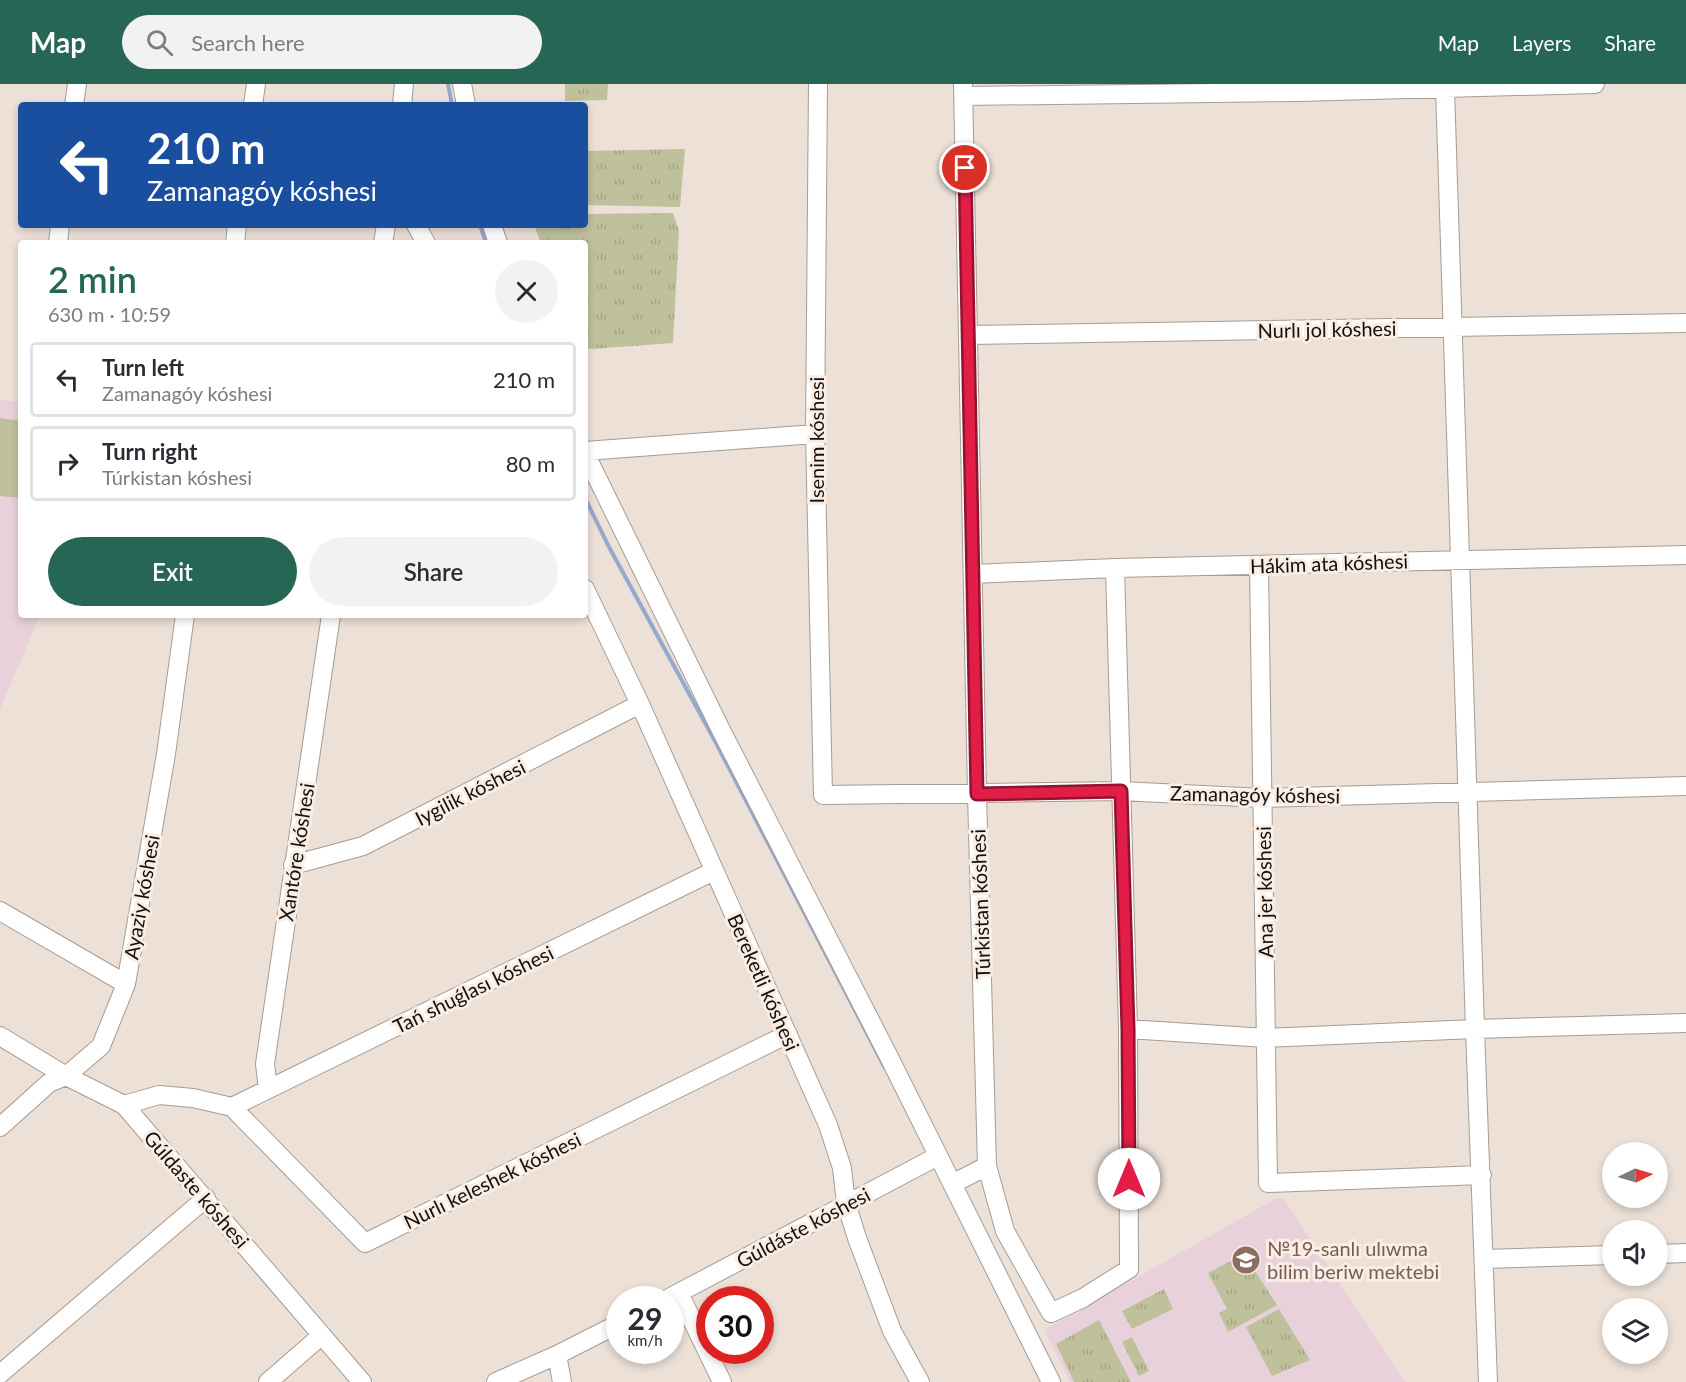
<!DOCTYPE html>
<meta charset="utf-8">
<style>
:root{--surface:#fff;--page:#f2f2f3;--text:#2b2b33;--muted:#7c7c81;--line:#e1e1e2;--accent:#256654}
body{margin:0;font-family:Lato,sans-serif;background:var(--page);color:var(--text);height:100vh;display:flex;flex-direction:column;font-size:22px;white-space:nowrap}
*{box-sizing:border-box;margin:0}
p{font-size:20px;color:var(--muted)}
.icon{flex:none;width:33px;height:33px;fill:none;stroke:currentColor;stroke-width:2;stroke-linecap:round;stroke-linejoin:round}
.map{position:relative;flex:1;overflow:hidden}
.sheet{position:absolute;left:18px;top:156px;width:570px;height:378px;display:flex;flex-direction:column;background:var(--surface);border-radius:6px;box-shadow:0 3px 9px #0003}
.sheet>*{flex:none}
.top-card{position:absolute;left:18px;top:18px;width:570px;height:126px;border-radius:6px;box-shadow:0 3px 9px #0003;background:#1a4fa0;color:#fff;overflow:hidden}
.needle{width:39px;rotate:85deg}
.tools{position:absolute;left:1602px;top:1058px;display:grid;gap:12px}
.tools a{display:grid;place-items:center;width:66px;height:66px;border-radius:50%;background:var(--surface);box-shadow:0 3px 9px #0003;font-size:30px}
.speed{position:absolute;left:606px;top:1202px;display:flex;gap:12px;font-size:30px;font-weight:700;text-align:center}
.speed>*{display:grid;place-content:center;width:78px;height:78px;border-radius:50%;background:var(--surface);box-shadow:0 3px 9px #0003;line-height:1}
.speed small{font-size:15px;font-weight:400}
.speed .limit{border:9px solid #d22;background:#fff;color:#111}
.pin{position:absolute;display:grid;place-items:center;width:51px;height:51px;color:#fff;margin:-26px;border:3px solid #fff;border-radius:50%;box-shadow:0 2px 6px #0007}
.me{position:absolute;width:66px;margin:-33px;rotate:0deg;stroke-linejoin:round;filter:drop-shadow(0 0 4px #0008)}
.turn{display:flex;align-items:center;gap:21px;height:126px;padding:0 30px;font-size:27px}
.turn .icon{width:78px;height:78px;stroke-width:2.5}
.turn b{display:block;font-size:42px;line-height:51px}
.round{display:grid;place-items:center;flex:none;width:63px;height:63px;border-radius:32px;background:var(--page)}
.overview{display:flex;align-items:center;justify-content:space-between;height:102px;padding:0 30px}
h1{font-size:36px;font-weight:600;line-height:45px;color:var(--accent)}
.primary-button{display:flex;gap:12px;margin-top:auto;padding:12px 30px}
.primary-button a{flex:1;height:69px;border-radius:36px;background:var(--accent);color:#fff;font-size:24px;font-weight:600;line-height:69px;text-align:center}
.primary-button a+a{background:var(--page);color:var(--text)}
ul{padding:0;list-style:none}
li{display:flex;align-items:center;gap:18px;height:75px;margin:0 12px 9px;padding:0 18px;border:3px solid var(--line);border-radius:6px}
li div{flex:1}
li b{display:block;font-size:22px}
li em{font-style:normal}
header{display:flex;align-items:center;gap:36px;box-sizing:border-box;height:84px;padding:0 30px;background:var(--accent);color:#fff}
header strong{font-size:28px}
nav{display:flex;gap:33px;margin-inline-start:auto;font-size:21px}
.search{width:420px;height:54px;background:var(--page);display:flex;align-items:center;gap:15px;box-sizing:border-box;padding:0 21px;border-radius:33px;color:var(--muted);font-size:22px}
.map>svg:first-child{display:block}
.education{fill:#e9d1db}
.grass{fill:url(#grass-tufts)}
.pitch{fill:#bfc19d}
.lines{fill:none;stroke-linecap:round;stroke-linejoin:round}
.stream{stroke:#95a8ce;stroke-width:4}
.minor-casing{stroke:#a69c93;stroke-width:20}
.minor{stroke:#fff;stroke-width:18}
.route-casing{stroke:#92132f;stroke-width:15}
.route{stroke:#e11d48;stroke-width:10}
.labels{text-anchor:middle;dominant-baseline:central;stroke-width:6;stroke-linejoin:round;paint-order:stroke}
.street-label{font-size:20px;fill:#14100d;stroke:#f9ede4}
.education-label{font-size:20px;fill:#785e54;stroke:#f9ede4;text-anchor:start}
</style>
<header>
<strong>Map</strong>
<div class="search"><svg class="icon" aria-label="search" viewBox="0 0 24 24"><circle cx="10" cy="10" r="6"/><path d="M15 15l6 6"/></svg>Search here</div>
<nav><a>Map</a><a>Layers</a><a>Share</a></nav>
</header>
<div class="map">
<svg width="1686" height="1298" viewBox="0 0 1686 1298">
<defs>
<pattern id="grass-tufts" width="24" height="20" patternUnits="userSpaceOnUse" patternTransform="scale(1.5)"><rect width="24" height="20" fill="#bfc19d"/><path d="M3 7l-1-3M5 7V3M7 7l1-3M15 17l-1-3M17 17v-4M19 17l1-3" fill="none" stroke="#a3a586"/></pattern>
</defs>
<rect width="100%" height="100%" fill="#ece0d7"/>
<path class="education" d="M 0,316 L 21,318 L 21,531 L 40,531 L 0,625 Z
M 1277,1114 L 1283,1114 L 1405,1298 L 1070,1298 L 1044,1246 Z"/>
<path class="grass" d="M 565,0 L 608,0 L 607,16 L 565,17 Z
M 685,65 L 680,123 L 585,121 L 585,67 Z
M 673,129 L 679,147 L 673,259 L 591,265 L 585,263 L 585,159 L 541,159 L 534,141 L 585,141 L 585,130 Z
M 1244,1170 L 1277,1221 L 1228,1248 L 1219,1229 L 1227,1225 L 1208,1189 Z
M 1164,1205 L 1173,1225 L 1132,1245 L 1122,1227 Z
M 1279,1225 L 1310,1276 L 1272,1292 L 1246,1243 Z
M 1099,1236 L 1131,1298 L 1074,1298 L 1056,1260 Z
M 1132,1253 L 1149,1287 L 1139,1292 L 1122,1258 Z"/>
<path class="pitch" d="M 0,334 L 21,337 L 21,414 L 0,412 Z"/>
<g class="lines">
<path class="stream" d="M 448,0 L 452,21
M 480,141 L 486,159
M 585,414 L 609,463 L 716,659 L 885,984"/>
<g class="minor-casing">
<path id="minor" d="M 462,0 L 466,21
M 818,0 L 815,350 L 823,711 L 1121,707 L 1263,714 L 1686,702
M 963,0 L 977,710 L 987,1082 L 1005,1147 L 1051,1229 L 1083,1214 L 1129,1185 L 1128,945 L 1115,484
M 1445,4 L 1475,945 L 1488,1298
M 964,12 L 1299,8 L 1595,0
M 74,21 L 77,0
M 253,21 L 256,0
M 402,21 L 404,0
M 416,141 L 426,159
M 492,141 L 498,159
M 58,159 L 60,141
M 235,159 L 237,141
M 383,159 L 386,141
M 968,251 L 1686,239
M 585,367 L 815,350
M 585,369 L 721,646 L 888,971 L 1051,1298
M 1259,482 L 1268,1099 L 1482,1091
M 973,490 L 1115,484 L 1686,471
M 585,505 L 640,620 L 828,1041 L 842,1084 L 846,1119 L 857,1154 L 892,1247 L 920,1298
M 293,781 L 363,762 L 640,620
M 0,827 L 126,900
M 1128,945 L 1266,954 L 1475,945 L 1686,939
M 0,952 L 66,992 L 124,1021 L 362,1298
M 268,1005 L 265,980 L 331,531
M 124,1021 L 159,1011 L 193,1014 L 232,1023
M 232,1023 L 365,1159 L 788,950
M 232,1023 L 714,787
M 0,1043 L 49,999 L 66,992 L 101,962 L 126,900 L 166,670 L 185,531
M 952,1100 L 987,1082
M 1658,1170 L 1686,1169
M 1484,1175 L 1612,1171
M 679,1209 L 722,1298
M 667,1215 L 938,1072
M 557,1271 L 562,1298
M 0,1290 L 206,1114
M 268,1298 L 322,1251
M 496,1298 L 557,1271 L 620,1239"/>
</g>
<use href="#minor" class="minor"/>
</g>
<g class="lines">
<g class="route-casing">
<path id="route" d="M 965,84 L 977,710 L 1121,707 L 1128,945 L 1129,1095"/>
</g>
<use href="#route" class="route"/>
</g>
<defs>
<g id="school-disc" transform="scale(1.5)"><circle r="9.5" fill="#8d6e63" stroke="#f9ede4"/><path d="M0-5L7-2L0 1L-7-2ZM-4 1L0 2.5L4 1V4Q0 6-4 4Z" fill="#fff"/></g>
</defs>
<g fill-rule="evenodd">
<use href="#school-disc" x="1246" y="1176"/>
</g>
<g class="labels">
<g class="street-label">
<text transform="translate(1327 245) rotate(-1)">Nurlı jol kóshesi</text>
<text transform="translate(816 356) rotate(-90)">Isenim kóshesi</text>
<text transform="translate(1329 479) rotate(-2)">Hákim ata kóshesi</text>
<text transform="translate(470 708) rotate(-27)">Iygilik kóshesi</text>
<text transform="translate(1255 710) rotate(1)">Zamanagóy kóshesi</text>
<text transform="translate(296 768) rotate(-81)">Xantóre kóshesi</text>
<text transform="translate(1264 808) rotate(-91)">Ana jer kóshesi</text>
<text transform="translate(141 813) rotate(-80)">Ayaziy kóshesi</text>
<text transform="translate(980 820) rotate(-92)">Túrkistan kóshesi</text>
<text transform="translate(764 898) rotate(66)">Bereketli kóshesi</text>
<text transform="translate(473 905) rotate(-26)">Tań shuǵlası kóshesi</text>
<text transform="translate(492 1096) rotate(-26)">Nurlı keleshek kóshesi</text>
<text transform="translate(197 1105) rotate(49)">Gúldaste kóshesi</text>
<text transform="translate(803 1143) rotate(-28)">Gúldáste kóshesi</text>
</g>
<g class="education-label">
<text x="1267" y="1164">№19-sanlı ulıwma<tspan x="1267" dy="23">bilim beriw mektebi</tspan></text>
</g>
</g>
</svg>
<div class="tools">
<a><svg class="needle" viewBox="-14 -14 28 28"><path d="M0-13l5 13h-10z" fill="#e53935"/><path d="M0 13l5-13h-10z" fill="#7c7c81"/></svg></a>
<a><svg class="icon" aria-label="sound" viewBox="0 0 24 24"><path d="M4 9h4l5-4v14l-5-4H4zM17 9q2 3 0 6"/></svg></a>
<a><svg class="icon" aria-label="layers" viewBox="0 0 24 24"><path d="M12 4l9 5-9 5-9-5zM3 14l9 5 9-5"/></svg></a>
</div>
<div class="speed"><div>29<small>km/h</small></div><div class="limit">30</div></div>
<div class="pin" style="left:965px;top:84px;background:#d93025"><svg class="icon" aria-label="arrive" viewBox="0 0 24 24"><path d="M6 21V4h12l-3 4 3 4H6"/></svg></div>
<svg class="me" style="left:1129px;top:1095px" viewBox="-20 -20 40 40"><circle r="19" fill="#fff"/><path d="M0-13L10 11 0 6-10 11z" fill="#e11d48"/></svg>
<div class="top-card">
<div class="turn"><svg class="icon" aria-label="left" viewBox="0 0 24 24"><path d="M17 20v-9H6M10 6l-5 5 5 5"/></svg><div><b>210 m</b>Zamanagóy kóshesi</div></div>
</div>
<section class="sheet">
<div class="overview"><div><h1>2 min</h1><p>630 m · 10:59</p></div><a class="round"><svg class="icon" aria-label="close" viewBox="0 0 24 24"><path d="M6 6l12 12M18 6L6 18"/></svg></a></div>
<ul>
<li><svg class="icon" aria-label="left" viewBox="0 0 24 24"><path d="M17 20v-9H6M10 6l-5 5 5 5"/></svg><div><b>Turn left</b><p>Zamanagóy kóshesi</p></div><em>210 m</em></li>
<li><svg class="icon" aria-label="right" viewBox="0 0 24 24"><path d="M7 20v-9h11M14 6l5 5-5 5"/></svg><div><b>Turn right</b><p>Túrkistan kóshesi</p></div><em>80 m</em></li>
</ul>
<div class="primary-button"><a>Exit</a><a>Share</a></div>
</section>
</div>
